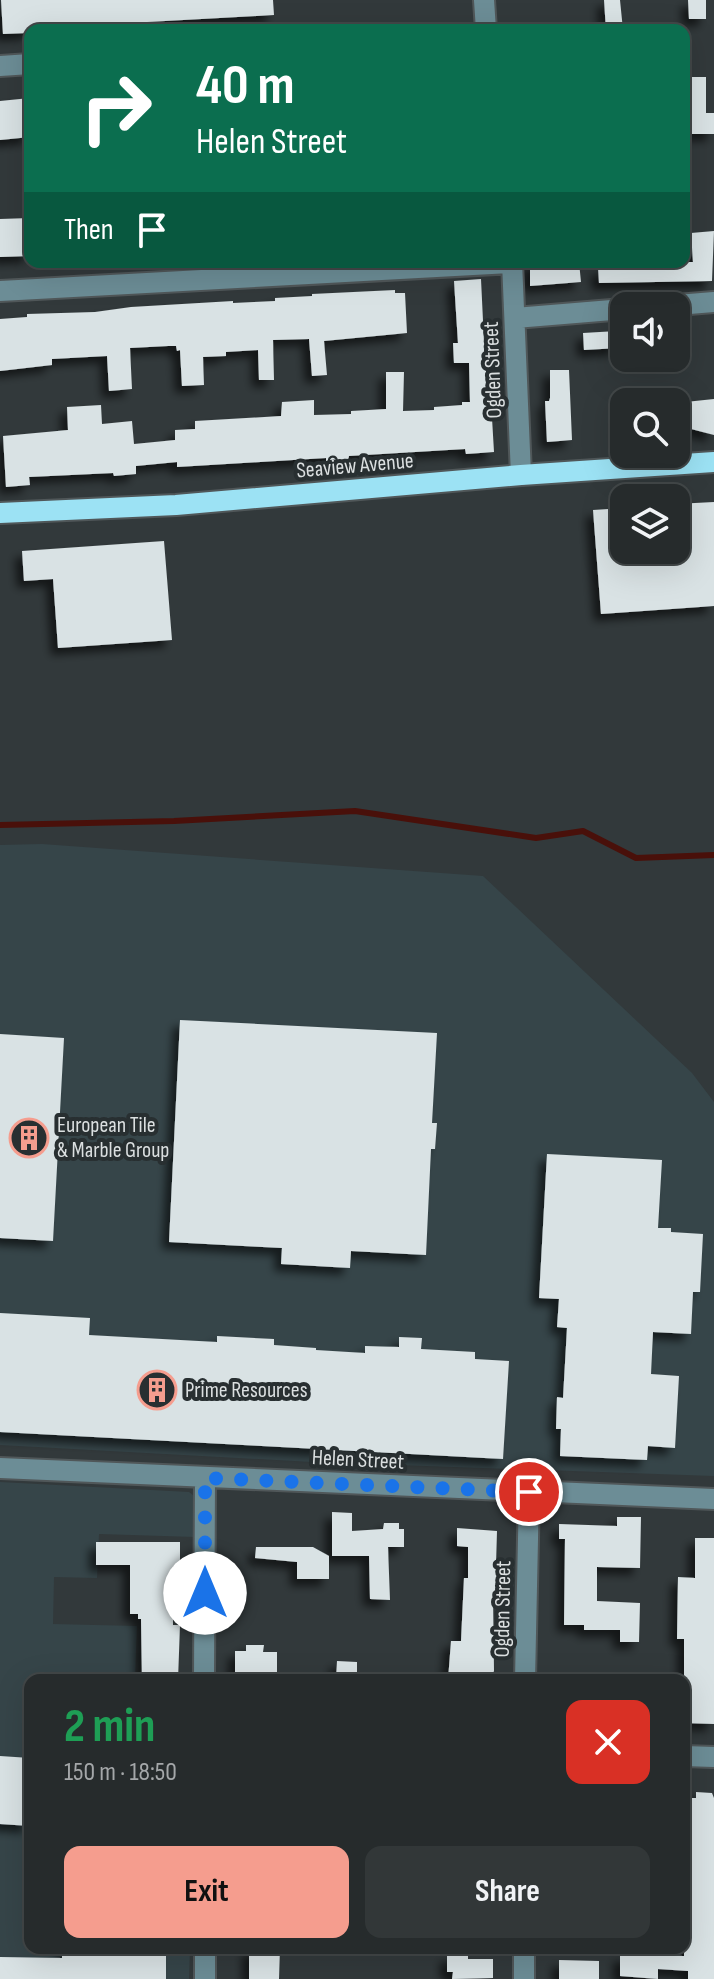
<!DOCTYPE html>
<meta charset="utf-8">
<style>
:root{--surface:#262b2c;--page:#323738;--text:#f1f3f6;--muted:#a4a7a9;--line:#424748;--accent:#f59d8e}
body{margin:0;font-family:"Sofia Sans Condensed",sans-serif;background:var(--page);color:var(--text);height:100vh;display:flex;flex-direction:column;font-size:30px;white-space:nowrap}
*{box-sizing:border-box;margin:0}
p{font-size:26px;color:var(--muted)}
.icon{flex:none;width:44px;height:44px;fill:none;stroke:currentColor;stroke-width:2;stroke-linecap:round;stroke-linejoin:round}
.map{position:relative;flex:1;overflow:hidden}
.details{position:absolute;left:24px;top:1674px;width:666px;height:280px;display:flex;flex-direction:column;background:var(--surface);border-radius:16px;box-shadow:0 8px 32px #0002,0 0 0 2px var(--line)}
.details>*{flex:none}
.guide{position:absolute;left:24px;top:24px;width:666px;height:244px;border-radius:16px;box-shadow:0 8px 32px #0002,0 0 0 2px var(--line);background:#0b6e4f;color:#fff;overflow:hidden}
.tools{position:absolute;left:610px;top:292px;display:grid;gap:16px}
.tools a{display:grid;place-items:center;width:80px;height:80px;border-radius:16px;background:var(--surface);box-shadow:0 8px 32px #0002,0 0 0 2px var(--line);font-size:40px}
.pin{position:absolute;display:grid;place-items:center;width:68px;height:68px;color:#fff;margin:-34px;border:4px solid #fff;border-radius:50%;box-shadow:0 2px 8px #0007}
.me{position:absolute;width:88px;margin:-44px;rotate:0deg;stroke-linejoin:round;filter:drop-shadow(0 0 6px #0008)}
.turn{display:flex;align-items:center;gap:28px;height:168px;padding:0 40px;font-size:36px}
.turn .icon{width:104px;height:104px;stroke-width:2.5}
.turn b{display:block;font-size:56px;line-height:68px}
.then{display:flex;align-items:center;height:76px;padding:0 40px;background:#0003;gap:16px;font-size:30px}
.round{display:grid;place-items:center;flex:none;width:84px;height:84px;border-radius:16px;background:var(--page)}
.overview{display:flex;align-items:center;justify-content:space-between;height:136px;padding:0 40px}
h1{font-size:48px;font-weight:700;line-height:60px;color:#1e9e55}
.button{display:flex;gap:16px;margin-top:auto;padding:16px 40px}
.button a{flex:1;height:92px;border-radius:16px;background:var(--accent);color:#111;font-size:32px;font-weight:700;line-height:92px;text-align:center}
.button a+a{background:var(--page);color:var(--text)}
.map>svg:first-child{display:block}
.built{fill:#364549}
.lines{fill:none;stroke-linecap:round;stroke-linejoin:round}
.stream{stroke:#49100a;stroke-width:6}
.building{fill:#d9e2e4;filter:url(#shadow)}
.minor-casing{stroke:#505759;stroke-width:24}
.major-casing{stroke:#505759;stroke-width:24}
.minor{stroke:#6c8d96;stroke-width:20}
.major{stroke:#9ce2f4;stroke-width:20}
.route{stroke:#1a73e8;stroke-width:14;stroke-dasharray:0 25.2}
.labels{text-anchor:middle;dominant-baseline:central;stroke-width:8;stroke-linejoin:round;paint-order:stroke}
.street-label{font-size:22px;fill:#dbdfe0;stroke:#282f31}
.poi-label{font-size:22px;fill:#dbdfe0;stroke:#282f31;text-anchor:start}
</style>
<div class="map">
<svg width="714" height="1979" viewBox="0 0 714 1979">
<defs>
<filter id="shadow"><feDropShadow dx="-7" dy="7" stdDeviation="4" flood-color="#0009"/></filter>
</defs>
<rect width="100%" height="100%" fill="#32393b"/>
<path class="built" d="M 42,844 L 483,876 L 692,1073 L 714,1102 L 714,1476 L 312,1462 L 0,1445 L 0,845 Z
M 0,1482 L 189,1492 L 194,1496 L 195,1537 L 99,1534 L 97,1578 L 54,1577 L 53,1624 L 137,1626 L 135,1680 L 30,1680 L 30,1948 L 190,1948 L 189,1979 L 0,1979 Z"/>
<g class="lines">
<path class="stream" d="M 0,825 L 174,821 L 355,811 L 536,838 L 583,831 L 636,858 L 714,855"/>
</g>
<path class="building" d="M 1,0 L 273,0 L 274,15 L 147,22 L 98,28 L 28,30 L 28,33 L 3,34 Z
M 604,0 L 620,0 L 623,30 L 606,30 Z
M 688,0 L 706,0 L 706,19 L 689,19 Z
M 688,77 L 706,77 L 706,113 L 714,113 L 714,134 L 689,134 Z
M 30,98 L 30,137 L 0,140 L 0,101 Z
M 30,218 L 30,256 L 0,257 L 0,219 Z
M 714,231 L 712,281 L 599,283 L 598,268 L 619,267 L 619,262 L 693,262 L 691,233 Z
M 530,262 L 579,262 L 581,282 L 530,286 Z
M 481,279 L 484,342 L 488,342 L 489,361 L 486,362 L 486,401 L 491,401 L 494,452 L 466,454 L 465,449 L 349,456 L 348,461 L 326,461 L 326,458 L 177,467 L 177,462 L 136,466 L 136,474 L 114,476 L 113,473 L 29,477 L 30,485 L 6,487 L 3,436 L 68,430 L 67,407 L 101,405 L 102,424 L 132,421 L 134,444 L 175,440 L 175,430 L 195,429 L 195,421 L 281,416 L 282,402 L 314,400 L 314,415 L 351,414 L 351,411 L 386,409 L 386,372 L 404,372 L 403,411 L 434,410 L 434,407 L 462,405 L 462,402 L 470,402 L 469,363 L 454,363 L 453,343 L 458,343 L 454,281 Z
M 395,290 L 395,293 L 405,293 L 407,333 L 324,341 L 327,375 L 312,376 L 309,339 L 273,340 L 274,380 L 259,380 L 258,350 L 226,352 L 226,356 L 203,357 L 204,385 L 182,386 L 180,350 L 177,351 L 176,346 L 168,346 L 130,348 L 132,389 L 109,391 L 107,356 L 52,359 L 52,365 L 0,371 L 0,319 L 27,317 L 27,314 L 95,312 L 131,307 L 233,301 L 233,303 L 275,301 L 275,298 L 312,296 L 312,294 Z
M 617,331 L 619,348 L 584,350 L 583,333 Z
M 550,370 L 569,370 L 572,440 L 547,442 L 545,401 L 549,401 L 550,398 Z
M 714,399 L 714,435 L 676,425 L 676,403 Z
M 714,502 L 714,606 L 601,614 L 593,510 L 624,508 L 624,550 L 676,550 L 676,504 Z
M 164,541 L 172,640 L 58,648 L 53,579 L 24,581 L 22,551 Z
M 180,1020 L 437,1033 L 432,1123 L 437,1123 L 435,1149 L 431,1149 L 426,1255 L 351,1251 L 350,1268 L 281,1264 L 282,1248 L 169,1242 Z
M 0,1034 L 64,1038 L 53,1241 L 0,1238 Z
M 547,1154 L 662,1160 L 658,1228 L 671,1228 L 671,1232 L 703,1234 L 700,1292 L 693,1292 L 691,1334 L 653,1332 L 651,1374 L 679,1376 L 675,1448 L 648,1446 L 647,1460 L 560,1456 L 561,1429 L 556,1429 L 557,1397 L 563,1398 L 567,1328 L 557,1327 L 559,1299 L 539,1298 Z
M 0,1313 L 90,1318 L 89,1335 L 217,1342 L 217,1336 L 274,1339 L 274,1345 L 316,1348 L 316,1350 L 365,1353 L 365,1346 L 399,1347 L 399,1337 L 422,1338 L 421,1349 L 475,1352 L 475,1359 L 509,1361 L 503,1459 L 0,1432 Z
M 332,1512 L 352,1513 L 352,1531 L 383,1529 L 384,1523 L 399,1523 L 399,1529 L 404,1529 L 404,1547 L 388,1547 L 390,1600 L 370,1599 L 369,1556 L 332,1556 Z
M 617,1517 L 641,1517 L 640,1568 L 597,1567 L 597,1601 L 640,1603 L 639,1642 L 620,1642 L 620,1630 L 584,1630 L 584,1625 L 564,1625 L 565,1539 L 559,1539 L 559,1524 L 617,1526 Z
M 457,1528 L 497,1531 L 496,1565 L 502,1565 L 502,1594 L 493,1594 L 494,1671 L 490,1680 L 448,1680 L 451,1641 L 461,1641 L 464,1578 L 468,1578 L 468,1547 L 457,1546 Z
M 695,1538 L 714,1538 L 714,1724 L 684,1723 L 684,1639 L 677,1639 L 678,1577 L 695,1578 Z
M 96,1542 L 180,1542 L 180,1566 L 173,1566 L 173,1625 L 180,1625 L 178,1680 L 142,1680 L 141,1619 L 138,1619 L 138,1614 L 130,1614 L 130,1565 L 96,1565 Z
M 256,1547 L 313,1547 L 329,1556 L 329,1579 L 297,1579 L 297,1562 L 255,1558 Z
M 246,1645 L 264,1645 L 263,1652 L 277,1652 L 277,1680 L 235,1680 L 235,1651 L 246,1651 Z
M 337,1661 L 357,1662 L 357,1680 L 336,1680 Z
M 0,1756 L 30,1758 L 30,1826 L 0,1824 Z
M 696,1792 L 712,1793 L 714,1798 L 714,1979 L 688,1979 L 688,1971 L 658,1969 L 658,1979 L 620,1976 L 620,1955 L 684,1956 L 684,1843 L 692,1843 L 692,1798 L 696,1798 Z
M 62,1948 L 166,1948 L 166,1979 L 0,1979 L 0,1957 L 62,1958 Z
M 249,1948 L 280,1948 L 279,1979 L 249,1979 Z
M 447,1955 L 468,1955 L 468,1959 L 493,1959 L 493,1978 L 452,1979 L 453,1972 L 447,1972 Z
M 559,1960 L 599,1961 L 599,1979 L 559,1979 Z"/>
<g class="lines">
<g class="minor-casing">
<path id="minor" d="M 484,0 L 486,30
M 0,66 L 30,64
M 512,262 L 521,475
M 0,291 L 512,263
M 665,306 L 714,302
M 515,318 L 624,309
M 0,1468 L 714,1499
M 204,1680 L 205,1478
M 525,1680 L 529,1492
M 684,1756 L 714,1757
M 205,1948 L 205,1979
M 524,1948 L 524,1979"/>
</g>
<g class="major-casing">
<path id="major" d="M 0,513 L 176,505 L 521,475 L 714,462"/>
</g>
<use href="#minor" class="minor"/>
<use href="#major" class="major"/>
</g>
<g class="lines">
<path class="route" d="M 205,1593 L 205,1478 L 529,1492"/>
</g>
<defs>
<g id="building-ring" transform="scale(2)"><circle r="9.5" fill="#282f31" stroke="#f59d8e" stroke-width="1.5"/><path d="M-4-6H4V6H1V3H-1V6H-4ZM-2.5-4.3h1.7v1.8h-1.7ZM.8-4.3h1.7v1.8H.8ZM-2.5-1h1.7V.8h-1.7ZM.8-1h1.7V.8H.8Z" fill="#f59d8e"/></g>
</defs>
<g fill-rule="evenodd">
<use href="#building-ring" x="29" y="1138"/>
<use href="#building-ring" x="157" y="1390"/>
</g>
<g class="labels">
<g class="street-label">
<text transform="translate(493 370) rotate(-92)">Ogden Street</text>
<text transform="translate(355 466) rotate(-5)">Seaview Avenue</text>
<text transform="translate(358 1460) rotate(3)">Helen Street</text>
<text transform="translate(503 1609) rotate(-89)">Ogden Street</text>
</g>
<g class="poi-label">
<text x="57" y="1125">European Tile<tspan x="57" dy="25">&amp; Marble Group</tspan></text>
<text x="185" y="1390">Prime Resources</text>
</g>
</g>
</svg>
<div class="tools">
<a><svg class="icon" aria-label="sound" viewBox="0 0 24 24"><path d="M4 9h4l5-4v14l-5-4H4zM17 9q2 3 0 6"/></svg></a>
<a><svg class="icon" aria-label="search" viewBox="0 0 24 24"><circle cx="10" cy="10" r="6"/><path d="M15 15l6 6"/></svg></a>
<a><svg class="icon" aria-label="layers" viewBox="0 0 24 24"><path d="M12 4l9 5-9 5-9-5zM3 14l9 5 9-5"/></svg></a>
</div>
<div class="pin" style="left:529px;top:1492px;background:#d93025"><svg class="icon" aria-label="arrive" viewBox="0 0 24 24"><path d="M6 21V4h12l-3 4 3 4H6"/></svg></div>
<svg class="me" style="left:205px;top:1593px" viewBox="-20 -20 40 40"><circle r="19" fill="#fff"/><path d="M0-13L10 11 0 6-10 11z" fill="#1a73e8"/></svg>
<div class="guide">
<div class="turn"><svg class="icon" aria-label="right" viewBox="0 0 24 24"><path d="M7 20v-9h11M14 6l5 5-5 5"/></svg><div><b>40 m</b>Helen Street</div></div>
<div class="then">Then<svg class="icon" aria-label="arrive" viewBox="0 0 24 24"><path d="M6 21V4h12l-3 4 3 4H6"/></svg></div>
</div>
<section class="details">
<div class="overview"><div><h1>2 min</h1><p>150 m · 18:50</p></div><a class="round" style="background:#d93025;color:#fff"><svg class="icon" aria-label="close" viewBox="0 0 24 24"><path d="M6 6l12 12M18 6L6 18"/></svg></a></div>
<div class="button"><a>Exit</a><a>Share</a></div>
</section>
</div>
